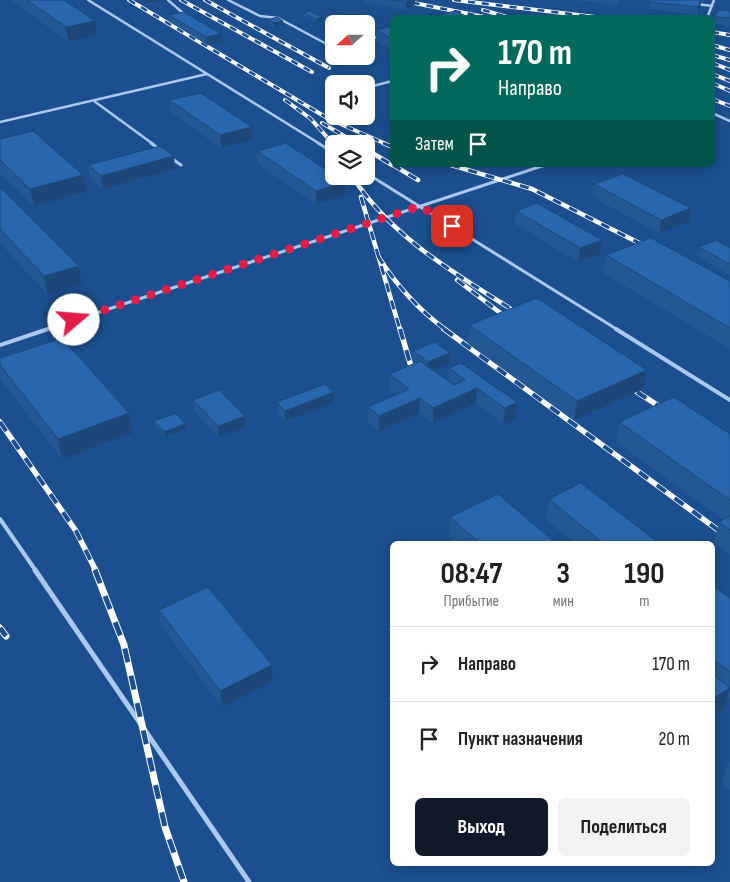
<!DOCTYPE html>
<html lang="ru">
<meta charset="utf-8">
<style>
:root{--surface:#fff;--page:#f2f2f2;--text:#202124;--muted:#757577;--line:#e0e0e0;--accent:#111827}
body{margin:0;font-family:"Sofia Sans Condensed",sans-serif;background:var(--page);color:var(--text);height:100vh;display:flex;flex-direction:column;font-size:19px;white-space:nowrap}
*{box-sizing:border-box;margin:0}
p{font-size:16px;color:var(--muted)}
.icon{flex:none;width:28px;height:28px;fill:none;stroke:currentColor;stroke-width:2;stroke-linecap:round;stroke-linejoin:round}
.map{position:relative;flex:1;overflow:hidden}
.panel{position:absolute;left:390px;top:541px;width:325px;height:325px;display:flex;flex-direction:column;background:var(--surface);border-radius:8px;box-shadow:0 2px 12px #0003}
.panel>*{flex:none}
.guide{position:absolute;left:390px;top:15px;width:325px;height:152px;border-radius:8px;box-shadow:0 2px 12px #0003;background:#00695c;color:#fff;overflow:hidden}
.needle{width:32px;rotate:249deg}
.fabs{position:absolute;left:325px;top:15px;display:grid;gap:10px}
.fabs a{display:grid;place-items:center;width:50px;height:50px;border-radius:8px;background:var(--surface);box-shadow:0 2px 12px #0003;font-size:25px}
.pin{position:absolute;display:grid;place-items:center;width:42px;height:42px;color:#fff;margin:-21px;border-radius:10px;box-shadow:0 2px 8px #0006}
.me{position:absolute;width:55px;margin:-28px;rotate:72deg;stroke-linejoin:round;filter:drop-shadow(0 0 4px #0008)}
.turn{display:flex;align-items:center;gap:18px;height:105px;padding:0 25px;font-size:22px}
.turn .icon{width:65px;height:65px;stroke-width:2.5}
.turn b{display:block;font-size:35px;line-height:42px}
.then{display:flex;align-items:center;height:48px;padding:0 25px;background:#0003;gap:10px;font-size:19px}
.eta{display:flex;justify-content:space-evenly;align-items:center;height:85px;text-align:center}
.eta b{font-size:30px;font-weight:700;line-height:35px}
.primary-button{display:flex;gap:10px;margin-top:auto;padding:10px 25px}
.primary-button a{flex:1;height:58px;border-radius:8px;background:var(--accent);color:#fff;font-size:20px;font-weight:700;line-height:58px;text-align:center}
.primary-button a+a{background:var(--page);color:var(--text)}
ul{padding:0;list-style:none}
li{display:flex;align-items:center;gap:15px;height:75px;padding:0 25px;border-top:1px solid var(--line)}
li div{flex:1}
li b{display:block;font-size:19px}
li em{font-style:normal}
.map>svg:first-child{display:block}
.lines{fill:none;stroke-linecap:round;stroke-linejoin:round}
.service-far3{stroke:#a9c9ee;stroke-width:2.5}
.service-far2{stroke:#a9c9ee;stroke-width:3}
.service-far1{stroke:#a9c9ee;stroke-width:4}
.service{stroke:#a9c9ee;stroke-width:5}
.rail-far3-casing{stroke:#fff;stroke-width:4}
.rail-far2-casing{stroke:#fff;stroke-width:4.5}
.rail-far1-casing{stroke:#fff;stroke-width:5.5}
.rail-casing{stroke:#fff;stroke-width:7}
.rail-far3{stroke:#1b4f8f;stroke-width:2.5;stroke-dasharray:7;stroke-linecap:butt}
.rail-far2{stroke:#1b4f8f;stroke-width:3;stroke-dasharray:9;stroke-linecap:butt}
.rail-far1{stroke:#1b4f8f;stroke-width:4;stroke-dasharray:11;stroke-linecap:butt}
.rail{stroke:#1b4f8f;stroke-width:5;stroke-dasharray:14;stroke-linecap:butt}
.wall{fill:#245895}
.shaded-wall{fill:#1d4779}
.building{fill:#2a66ad;stroke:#1d4779}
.route{stroke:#e11d48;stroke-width:9;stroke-dasharray:0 16.2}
</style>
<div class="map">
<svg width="730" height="882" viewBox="0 0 730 882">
<rect width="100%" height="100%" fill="#1b4f8f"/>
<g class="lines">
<path class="service-far3" d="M 88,0 L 320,144
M 168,0 L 184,14
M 228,0 L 260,16 L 278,18 L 334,48
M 697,4 L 712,6
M 707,18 L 714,0
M 366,40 L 381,36
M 366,88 L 392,81
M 94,101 L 153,144
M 712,113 L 730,121
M 0,122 L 207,74"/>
<path class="service-far2" d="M 151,143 L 159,149
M 318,143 L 334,153
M 171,158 L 181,165
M 366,173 L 618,330
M 45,330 L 545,165"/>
<path class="service-far1" d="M 616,329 L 730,400
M 0,345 L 48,329
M 0,519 L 36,571"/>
<path class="service" d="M 35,570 L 249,882"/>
<g class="rail-far3-casing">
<path id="rail-far3" d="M 129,0 L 329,119 L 386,144
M 181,0 L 312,72
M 205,0 L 329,68
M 399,0 L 490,18
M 454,0 L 604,18
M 483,10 L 511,18
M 712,32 L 730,35
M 712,45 L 730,50
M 712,55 L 730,60
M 712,63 L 730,70
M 712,74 L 730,81
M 712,83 L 730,91
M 712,99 L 730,106
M 285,100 L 311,119 L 333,144
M 322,123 L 358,144"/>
</g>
<g class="rail-far2-casing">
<path id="rail-far2" d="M 331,143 L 334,146
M 356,143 L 358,144
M 383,143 L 392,147
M 366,149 L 392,165
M 393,165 L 418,180
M 451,165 L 532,189 L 651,249
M 352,176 C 393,240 460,276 522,316
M 361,197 L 400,330
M 378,256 C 396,285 419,310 446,330
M 457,280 L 511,321"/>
</g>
<g class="rail-far1-casing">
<path id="rail-far1" d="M 400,329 L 413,373
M 444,329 L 718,530
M 637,392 L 668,412
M 0,422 L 76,531 L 96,571"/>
</g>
<g class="rail-casing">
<path id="rail" d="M 95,570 L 124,645 L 165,827 L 184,882
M 0,628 L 6,636"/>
</g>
<use href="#rail-far3" class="rail-far3"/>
<use href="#rail-far2" class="rail-far2"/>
<use href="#rail-far1" class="rail-far1"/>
<use href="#rail" class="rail"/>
</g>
<path class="wall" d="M 10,0 L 64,0 L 95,21 L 97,35 L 68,41 Z
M 365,0 L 415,0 L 415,4 L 406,10 L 365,2 Z
M 573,0 L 620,0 L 617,5 Z
M 651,0 L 705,0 L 704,1 L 701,1 L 700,8 L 697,15 L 649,9 Z
M 730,11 L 730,26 L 714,24 L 715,17 Z
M 304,13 L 322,17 L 322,21 L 316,23 L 304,16 Z
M 169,15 L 221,34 L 222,41 L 207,45 L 170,22 Z
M 268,20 L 283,21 L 283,24 L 274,27 L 268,23 Z
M 392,26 L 392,50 L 376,41 L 376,30 Z
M 169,100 L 253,139 L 221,148 L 170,112 Z
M 0,139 L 86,192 L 34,206 L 0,173 Z
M 257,151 L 345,195 L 316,204 L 258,164 Z
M 88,165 L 175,169 L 103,189 L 90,178 Z
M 594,184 L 689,222 L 659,233 L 592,197 Z
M 0,187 L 79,266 L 82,284 L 47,294 L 0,243 Z
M 516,211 L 602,240 L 600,254 L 578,262 L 515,224 Z
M 698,247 L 730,248 L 730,275 L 696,256 Z
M 606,255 L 730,281 L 730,349 L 603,273 Z
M 469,325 L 647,370 L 643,389 L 574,420 L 468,344 Z
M 413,351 L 450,353 L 450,363 L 432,370 L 448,381 L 449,368 L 461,363 L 516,418 L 503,424 L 476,403 L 433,423 L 419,413 L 379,431 L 368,422 L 368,407 L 396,395 L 389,389 L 389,374 L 415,363 L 413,361 Z
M 0,358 L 132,433 L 62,459 L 0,379 Z
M 193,400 L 245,416 L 246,426 L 219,437 L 194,411 Z
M 277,402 L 334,403 L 285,421 L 277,413 Z
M 154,421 L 185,424 L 186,429 L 165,437 L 155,427 Z
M 619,422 L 730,434 L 730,554 L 714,542 L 719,522 L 723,519 L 616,442 Z
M 549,499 L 660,544 L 576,544 L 546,520 Z
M 450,517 L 557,544 L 456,544 L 449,537 Z
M 712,585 L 730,598 L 730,698 L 727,696 L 724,709 L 712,717 Z
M 159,610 L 272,665 L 273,681 L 222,707 L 161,626 Z
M 730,761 L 730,790 L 722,783 L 729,762 Z"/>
<path class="shaded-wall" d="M 147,0 L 162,0 L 147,3 Z
M 410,0 L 415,0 L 415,4 L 406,10 L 406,2 Z
M 701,0 L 700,8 L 697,15 L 698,7 Z
M 322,17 L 322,21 L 316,23 L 316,19 Z
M 95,21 L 97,35 L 68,41 L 66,27 Z
M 283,21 L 283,24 L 274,27 L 274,23 Z
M 221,34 L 222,41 L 207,45 L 206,37 Z
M 252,127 L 253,139 L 221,148 L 220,135 Z
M 174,156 L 175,169 L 103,189 L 101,176 Z
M 83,175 L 86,192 L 34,206 L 30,189 Z
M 345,182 L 345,195 L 316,204 L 316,191 Z
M 691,208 L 689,222 L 659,233 L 661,220 Z
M 602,240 L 600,254 L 578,262 L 580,248 Z
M 79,266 L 82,284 L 47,294 L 44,276 Z
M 450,353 L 450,363 L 427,372 L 428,362 Z
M 647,370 L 643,389 L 574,420 L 577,401 Z
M 477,388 L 476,403 L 433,423 L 433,408 Z
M 334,392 L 334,403 L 285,421 L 285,411 Z
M 420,398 L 419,413 L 379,431 L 379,416 Z
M 517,402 L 516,418 L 503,424 L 505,408 Z
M 129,413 L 132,433 L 62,459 L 58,439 Z
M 245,416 L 246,426 L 219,437 L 218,426 Z
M 185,424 L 186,429 L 165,437 L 164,432 Z
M 272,665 L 273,681 L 222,707 L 220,691 Z
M 730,688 L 724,709 L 712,717 L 712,699 Z"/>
<path class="building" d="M 27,0 L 64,0 L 95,21 L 66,27 Z
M 393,0 L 410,0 L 406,2 Z
M 651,0 L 701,0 L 698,7 L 650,2 Z
M 718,10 L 730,11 L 730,18 L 715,17 Z
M 310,11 L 322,17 L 316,19 L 304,13 Z
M 455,11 L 470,18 L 428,18 Z
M 184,12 L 221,34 L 206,37 L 169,15 Z
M 277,17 L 283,21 L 274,23 L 268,20 Z
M 392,26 L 392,39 L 376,30 Z
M 201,93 L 252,127 L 220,135 L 169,100 Z
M 33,131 L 83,175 L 30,189 L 0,160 L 0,139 Z
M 286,143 L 334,175 L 334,176 L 336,176 L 345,182 L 316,191 L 257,151 Z
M 160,146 L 174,156 L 101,176 L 88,165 Z
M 623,174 L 691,208 L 661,220 L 594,184 Z
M 0,187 L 79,266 L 44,276 L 0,229 Z
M 537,203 L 602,240 L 580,248 L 516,211 Z
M 651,238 L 730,281 L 730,328 L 606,255 Z
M 716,240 L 730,248 L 730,264 L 698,247 Z
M 537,298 L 647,370 L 577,401 L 469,325 Z
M 62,338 L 129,413 L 58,439 L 0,365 L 0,358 Z
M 435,342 L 450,353 L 428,362 L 413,351 Z
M 420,361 L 454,385 L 465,380 L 449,368 L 461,363 L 517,402 L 505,408 L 477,388 L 433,408 L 420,398 L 379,416 L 368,407 L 409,389 L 389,374 Z
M 325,384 L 334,392 L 285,411 L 277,402 Z
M 219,390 L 245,416 L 218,426 L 193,400 Z
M 674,397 L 730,434 L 730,500 L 619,422 Z
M 176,413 L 185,424 L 164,432 L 154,421 Z
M 581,483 L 660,544 L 604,544 L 549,499 Z
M 498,494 L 557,544 L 481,544 L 450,517 Z
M 730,516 L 730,530 L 719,522 Z
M 712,585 L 730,598 L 730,672 L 712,658 Z
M 208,587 L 272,665 L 220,691 L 159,610 Z
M 712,674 L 730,688 L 712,699 Z"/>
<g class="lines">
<path class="route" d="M 74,320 L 420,206 L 452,226"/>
</g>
</svg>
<div class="fabs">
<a><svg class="needle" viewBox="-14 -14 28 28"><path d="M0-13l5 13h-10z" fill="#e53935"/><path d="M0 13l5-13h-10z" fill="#757577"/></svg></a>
<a><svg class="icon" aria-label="sound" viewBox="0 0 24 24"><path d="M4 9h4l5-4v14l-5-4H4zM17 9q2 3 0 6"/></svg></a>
<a><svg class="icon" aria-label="layers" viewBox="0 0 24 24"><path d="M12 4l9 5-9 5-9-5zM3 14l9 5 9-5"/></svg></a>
</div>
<div class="pin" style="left:452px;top:226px;background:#d93025"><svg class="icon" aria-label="arrive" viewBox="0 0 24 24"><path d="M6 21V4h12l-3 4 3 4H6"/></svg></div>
<svg class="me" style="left:74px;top:320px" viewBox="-20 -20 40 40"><circle r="19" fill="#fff"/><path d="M0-13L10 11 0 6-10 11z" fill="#e11d48"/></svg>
<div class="guide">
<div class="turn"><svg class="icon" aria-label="right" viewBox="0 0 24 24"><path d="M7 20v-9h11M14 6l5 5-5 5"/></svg><div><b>170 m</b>Направо</div></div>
<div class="then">Затем<svg class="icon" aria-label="arrive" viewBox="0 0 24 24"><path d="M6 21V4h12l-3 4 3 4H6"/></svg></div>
</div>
<section class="panel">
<div class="eta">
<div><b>08:47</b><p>Прибытие</p></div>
<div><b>3</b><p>мин</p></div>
<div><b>190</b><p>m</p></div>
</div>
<ul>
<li><svg class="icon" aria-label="right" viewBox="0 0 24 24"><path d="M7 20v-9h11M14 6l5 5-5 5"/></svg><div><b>Направо</b></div><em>170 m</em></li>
<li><svg class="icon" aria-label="arrive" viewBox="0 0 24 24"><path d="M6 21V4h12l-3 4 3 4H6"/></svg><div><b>Пункт назначения</b></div><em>20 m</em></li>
</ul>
<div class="primary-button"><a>Выход</a><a>Поделиться</a></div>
</section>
</div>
